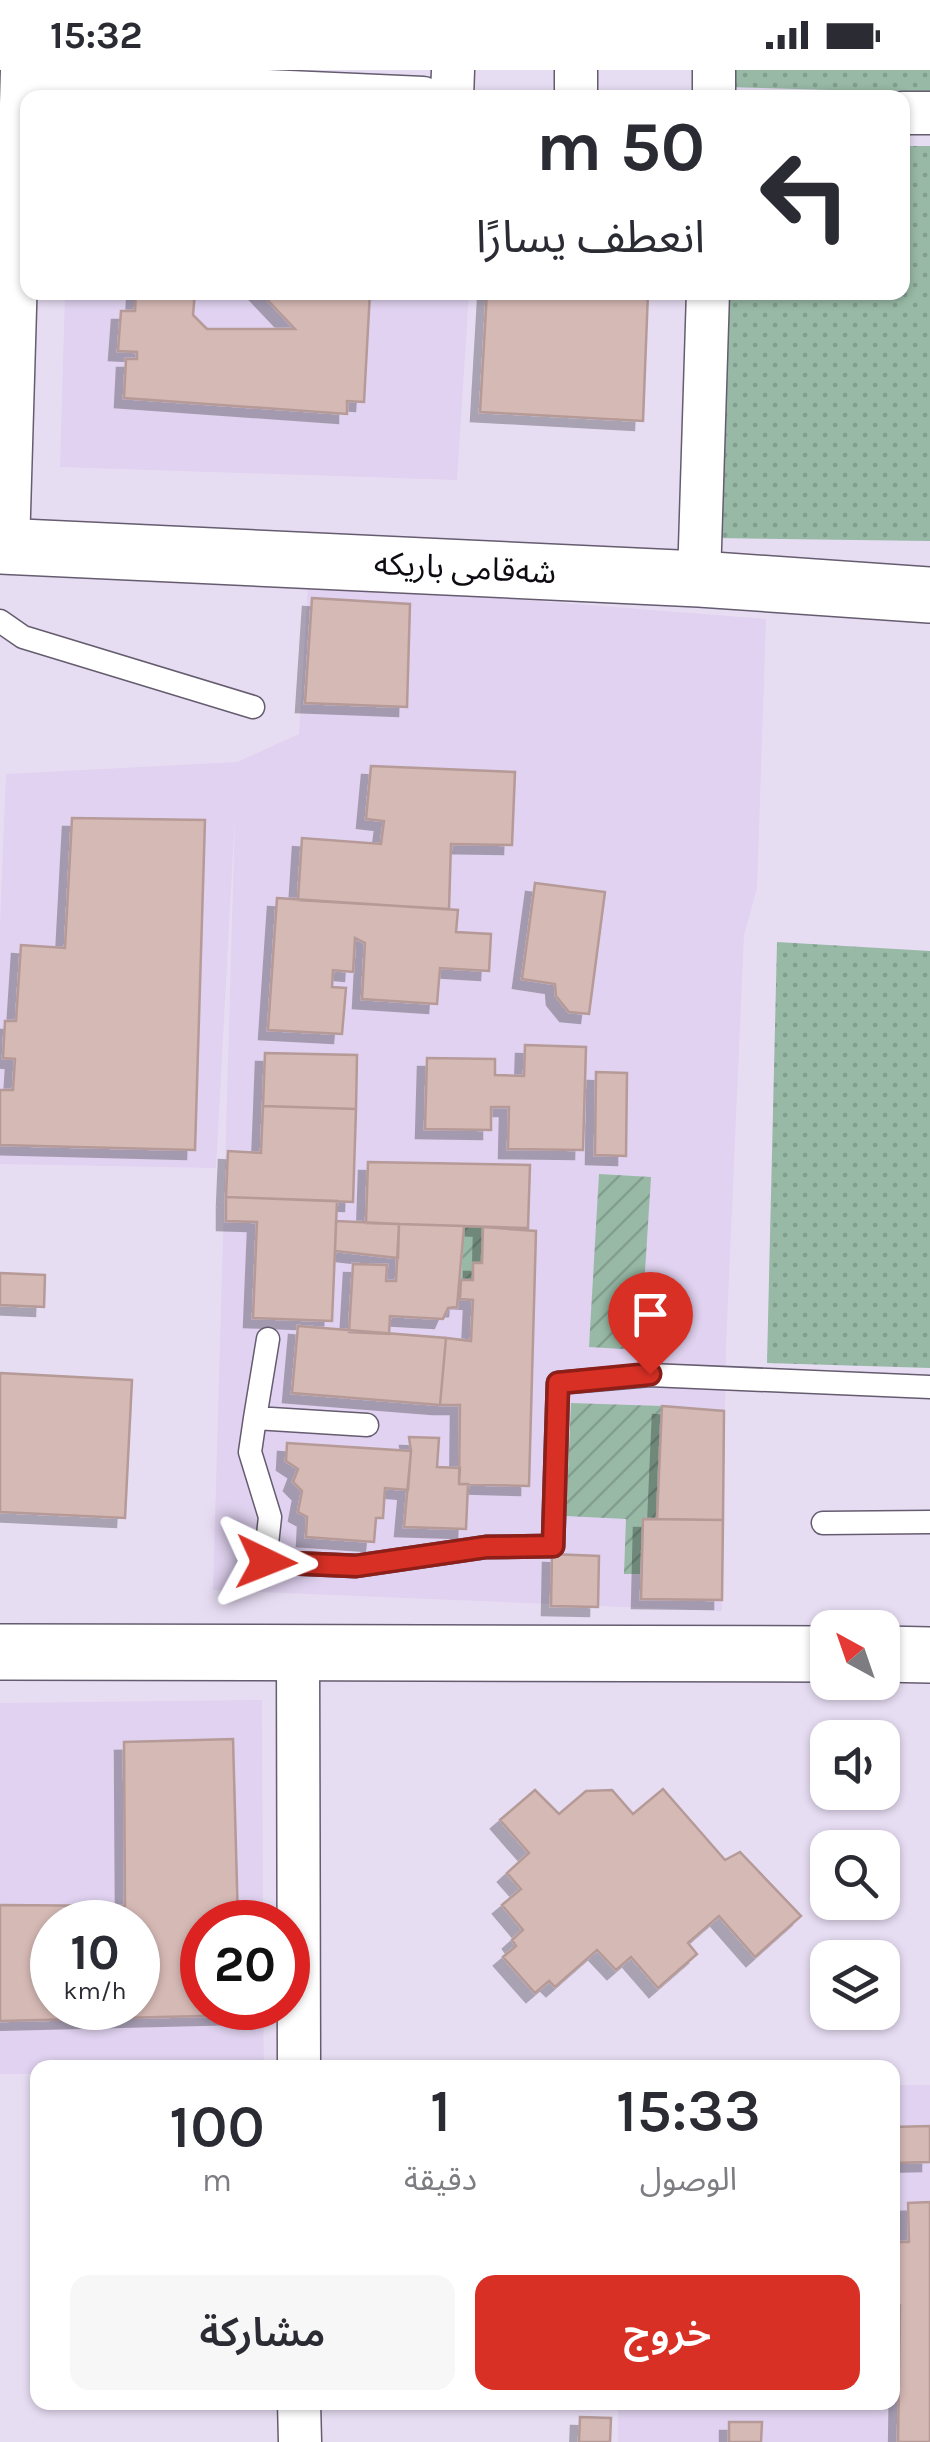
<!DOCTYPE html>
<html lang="ar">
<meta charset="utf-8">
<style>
:root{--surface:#fff;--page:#f7f7f7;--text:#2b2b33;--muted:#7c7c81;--accent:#d93025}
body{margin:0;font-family:Karla,"Noto Sans Arabic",sans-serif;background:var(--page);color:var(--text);direction:rtl;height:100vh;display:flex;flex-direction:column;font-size:38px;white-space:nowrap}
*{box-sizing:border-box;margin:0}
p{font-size:32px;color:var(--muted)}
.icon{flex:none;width:55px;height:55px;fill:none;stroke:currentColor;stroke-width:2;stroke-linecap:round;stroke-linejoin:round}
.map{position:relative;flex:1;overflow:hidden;direction:ltr}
.side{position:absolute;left:30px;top:1990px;width:870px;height:350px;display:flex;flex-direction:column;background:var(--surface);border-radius:20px;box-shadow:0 2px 8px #0004;direction:rtl}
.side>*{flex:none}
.banner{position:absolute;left:20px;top:20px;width:890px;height:210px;border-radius:20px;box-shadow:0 2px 8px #0004;direction:rtl;background:#fff;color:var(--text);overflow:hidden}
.needle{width:65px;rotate:320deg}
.tools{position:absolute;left:810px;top:1540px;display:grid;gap:20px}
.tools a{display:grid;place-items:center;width:90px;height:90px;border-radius:20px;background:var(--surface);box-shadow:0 2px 8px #0004;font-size:50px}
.speed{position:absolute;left:30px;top:1830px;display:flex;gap:20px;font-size:50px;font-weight:700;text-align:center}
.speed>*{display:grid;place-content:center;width:130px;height:130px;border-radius:50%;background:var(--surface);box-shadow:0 2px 8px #0004;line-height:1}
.speed small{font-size:25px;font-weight:400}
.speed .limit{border:15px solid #d22;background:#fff;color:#111}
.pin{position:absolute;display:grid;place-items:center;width:85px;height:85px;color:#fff;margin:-102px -42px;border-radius:50% 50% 50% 0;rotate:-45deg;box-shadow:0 0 10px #0007}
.pin .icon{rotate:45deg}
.me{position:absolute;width:110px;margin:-55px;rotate:92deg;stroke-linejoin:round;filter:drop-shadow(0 0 8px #0008)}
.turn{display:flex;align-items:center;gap:35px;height:210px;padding:0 40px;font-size:45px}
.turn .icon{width:130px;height:130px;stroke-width:2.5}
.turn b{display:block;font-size:70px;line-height:85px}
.eta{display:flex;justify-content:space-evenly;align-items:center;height:170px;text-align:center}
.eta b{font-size:60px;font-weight:600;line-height:70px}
.primary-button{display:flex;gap:20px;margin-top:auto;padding:20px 40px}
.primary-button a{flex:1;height:115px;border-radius:20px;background:var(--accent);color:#fff;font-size:40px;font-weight:600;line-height:115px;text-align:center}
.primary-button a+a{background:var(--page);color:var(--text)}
.status{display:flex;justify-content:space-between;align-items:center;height:70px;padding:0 50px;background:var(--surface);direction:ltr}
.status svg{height:28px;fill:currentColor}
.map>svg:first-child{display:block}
.built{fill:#e0d2f0;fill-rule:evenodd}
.grass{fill:url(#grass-dots)}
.garden{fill:url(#garden-furrows)}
.building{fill:#d5b9b5;stroke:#b59a97;stroke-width:2.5;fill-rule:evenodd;filter:url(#shadow)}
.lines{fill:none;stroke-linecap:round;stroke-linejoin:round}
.lane-casing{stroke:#655c6f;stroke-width:25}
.street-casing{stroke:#655c6f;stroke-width:45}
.secondary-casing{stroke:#655c6f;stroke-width:58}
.lane{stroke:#fff;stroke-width:22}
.street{stroke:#fff;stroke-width:42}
.secondary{stroke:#fff;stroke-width:55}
.route-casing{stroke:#8d1f18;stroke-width:25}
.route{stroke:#d93025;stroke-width:18}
.labels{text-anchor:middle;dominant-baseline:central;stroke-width:10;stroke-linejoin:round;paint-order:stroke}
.street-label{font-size:32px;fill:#0f0b12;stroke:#fff}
</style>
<div class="status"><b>15:32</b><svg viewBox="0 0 49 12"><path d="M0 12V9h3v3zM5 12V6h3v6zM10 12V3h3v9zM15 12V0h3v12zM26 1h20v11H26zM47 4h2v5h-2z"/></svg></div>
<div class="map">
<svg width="930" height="2372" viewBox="0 0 930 2372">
<defs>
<pattern id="grass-dots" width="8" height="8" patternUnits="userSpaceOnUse" patternTransform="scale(2.5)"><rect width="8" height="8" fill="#98b9a6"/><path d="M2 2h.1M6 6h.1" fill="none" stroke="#829e8e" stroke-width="1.8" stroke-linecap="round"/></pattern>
<pattern id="garden-furrows" width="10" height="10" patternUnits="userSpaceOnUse" patternTransform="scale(2.5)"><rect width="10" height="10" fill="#98b9a6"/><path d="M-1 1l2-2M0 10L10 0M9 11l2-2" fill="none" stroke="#829e8e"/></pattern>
<filter id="shadow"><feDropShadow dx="-9" dy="9" stdDeviation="0" flood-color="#0004"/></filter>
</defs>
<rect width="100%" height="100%" fill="#e7ddf3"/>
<path class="built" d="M 65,223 L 469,223 L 457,410 L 60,397 Z
M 308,513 L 766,549 L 757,818 L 744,865 L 726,1275 L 722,1541 L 213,1520 L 235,745 L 216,1098 L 0,1094 L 0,853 L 6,704 L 237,692 L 299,664 Z
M 262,1630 L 263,1852 L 202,1852 L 202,1938 L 263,1938 L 264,1997 L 38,1998 L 37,2004 L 0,2004 L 0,1633 ZM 52,1852 L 138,1852 L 138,1938 L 52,1938 Z
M 893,2015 L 930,2015 L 930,2372 L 618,2372 L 618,2333 L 892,2332 Z"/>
<path class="grass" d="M 727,0 L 930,0 L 930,23 L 726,17 Z
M 903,76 L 930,76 L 930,471 L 715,468 L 719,223 L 902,222 Z
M 777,872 L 930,881 L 930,1298 L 767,1293 Z"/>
<path class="garden" d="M 599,1104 L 651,1107 L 640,1280 L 589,1277 Z
M 464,1156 L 483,1157 L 482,1193 L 473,1194 L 473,1210 L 461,1210 Z
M 571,1333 L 662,1336 L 657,1449 L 643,1450 L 640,1504 L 624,1504 L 626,1449 L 566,1446 Z"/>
<path class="building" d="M 136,222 L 195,222 L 193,245 L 207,259 L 295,259 L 260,222 L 370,222 L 364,332 L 347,331 L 347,344 L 124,328 L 126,289 L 137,289 L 137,282 L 118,281 L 121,241 L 135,241 Z
M 487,222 L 648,222 L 643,351 L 480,342 Z
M 312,528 L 410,534 L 407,637 L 305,633 Z
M 371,696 L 515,702 L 512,775 L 451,774 L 449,839 L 298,830 L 302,768 L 381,774 L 384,751 L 366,749 Z
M 72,748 L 205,750 L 195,1080 L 0,1075 L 0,1020 L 13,1020 L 15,989 L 3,988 L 5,951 L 16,951 L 21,875 L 65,878 Z
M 535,813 L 605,822 L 589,944 L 569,942 L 556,926 L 555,914 L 522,909 Z
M 277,828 L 458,840 L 456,862 L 491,864 L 489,901 L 440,898 L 437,934 L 362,929 L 365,873 L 355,868 L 353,902 L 333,900 L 332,917 L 346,918 L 342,964 L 268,960 Z
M 525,975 L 586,977 L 583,1080 L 508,1079 L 509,1037 L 491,1037 L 491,1060 L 425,1059 L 427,988 L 495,989 L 495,1005 L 524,1006 Z
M 265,983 L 357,985 L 356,1039 L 263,1036 Z
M 596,1002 L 627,1003 L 626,1086 L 595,1085 Z
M 263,1036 L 356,1039 L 353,1132 L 226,1127 L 228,1081 L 261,1083 Z
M 368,1092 L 530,1095 L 528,1158 L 366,1153 Z
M 226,1127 L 337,1131 L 332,1251 L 253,1248 L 257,1152 L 226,1151 Z
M 336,1151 L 399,1154 L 398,1188 L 335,1181 Z
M 399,1154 L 464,1156 L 457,1237 L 448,1238 L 443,1249 L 390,1246 L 389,1264 L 349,1262 L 353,1194 L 387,1195 L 386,1211 L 396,1211 Z
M 483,1157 L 536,1161 L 529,1416 L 459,1414 L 460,1335 L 440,1335 L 446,1268 L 471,1271 L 473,1230 L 460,1229 L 461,1210 L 473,1210 L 473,1193 L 482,1193 Z
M 0,1203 L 45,1205 L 44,1237 L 0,1235 Z
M 298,1256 L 446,1268 L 440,1335 L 292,1323 Z
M 0,1303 L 132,1310 L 125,1448 L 0,1442 Z
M 662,1336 L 724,1341 L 723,1450 L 657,1449 Z
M 409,1367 L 439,1368 L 437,1397 L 460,1398 L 459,1414 L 468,1414 L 466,1459 L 404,1457 L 411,1381 Z
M 287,1373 L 411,1381 L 408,1420 L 385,1418 L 383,1448 L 376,1448 L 374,1472 L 306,1467 L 307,1447 L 298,1442 L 302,1421 L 293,1412 L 298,1399 L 286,1391 Z
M 643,1449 L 723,1450 L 722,1530 L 641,1529 Z
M 552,1484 L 599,1486 L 598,1537 L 551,1536 Z
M 233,1669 L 238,1852 L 202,1852 L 202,1938 L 240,1938 L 240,1945 L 0,1951 L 0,1835 L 125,1836 L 124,1672 ZM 52,1852 L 138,1852 L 138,1938 L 52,1938 Z
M 663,1719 L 725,1790 L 740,1782 L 801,1846 L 755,1887 L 719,1846 L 688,1873 L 697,1884 L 658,1918 L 631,1887 L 616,1900 L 597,1880 L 555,1917 L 549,1911 L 535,1923 L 503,1887 L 516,1876 L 512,1870 L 523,1860 L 502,1835 L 521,1819 L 507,1803 L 529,1783 L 500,1750 L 535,1720 L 559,1744 L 586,1721 L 612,1720 L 633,1744 Z
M 930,2056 L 930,2092 L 892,2093 L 892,2057 Z
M 930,2132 L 930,2372 L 898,2372 L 900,2235 L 892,2235 L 892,2172 L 909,2172 L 908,2133 Z
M 580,2347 L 611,2348 L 610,2372 L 579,2372 Z
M 729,2352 L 762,2352 L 761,2372 L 729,2372 Z"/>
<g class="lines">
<g class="lane-casing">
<path id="lane" d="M 0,551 L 23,567 L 253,637
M 255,1348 L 268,1269
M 367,1355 L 255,1348 L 250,1382 L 270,1447 L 265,1492 L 356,1496 L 486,1477 L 553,1476 L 558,1313 L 650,1305 L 930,1317
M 823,1453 L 930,1452"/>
</g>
<g class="street-casing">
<path id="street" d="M 22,10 L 423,28
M 452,28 L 453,0
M 576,28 L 576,0
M 714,28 L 714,0
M 902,43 L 930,43
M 8,477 L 22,0
M 699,509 L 708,222
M 298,1583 L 299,1998
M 299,2332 L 300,2372"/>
</g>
<g class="secondary-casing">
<path id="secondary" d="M 0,476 L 699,509 L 930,525
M 0,1582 L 828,1584
M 882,1584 L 930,1585"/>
</g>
<use href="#lane" class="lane"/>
<use href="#street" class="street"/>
<use href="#secondary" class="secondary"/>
</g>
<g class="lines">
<g class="route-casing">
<path id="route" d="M 266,1492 L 356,1496 L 486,1477 L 553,1476 L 558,1313 L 650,1304"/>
</g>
<use href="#route" class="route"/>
</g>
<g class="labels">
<g class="street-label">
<text transform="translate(465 498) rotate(3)">شەقامی باریکە</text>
</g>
</g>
</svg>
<div class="tools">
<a><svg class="needle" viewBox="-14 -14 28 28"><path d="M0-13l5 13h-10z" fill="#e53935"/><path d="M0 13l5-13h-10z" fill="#7c7c81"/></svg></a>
<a><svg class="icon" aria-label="sound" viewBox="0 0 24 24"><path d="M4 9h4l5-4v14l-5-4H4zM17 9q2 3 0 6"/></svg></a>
<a><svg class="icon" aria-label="search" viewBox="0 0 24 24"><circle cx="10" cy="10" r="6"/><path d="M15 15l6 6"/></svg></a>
<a><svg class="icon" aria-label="layers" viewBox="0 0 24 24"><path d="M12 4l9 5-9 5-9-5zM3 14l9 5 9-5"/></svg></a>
</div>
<div class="speed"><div>10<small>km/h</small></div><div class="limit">20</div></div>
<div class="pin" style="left:650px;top:1304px;background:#d93025"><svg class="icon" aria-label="arrive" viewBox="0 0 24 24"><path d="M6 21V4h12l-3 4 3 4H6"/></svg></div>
<svg class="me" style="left:266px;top:1492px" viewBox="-20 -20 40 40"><path d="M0-17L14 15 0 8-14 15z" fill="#d93025" stroke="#fff" stroke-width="4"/></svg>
<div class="banner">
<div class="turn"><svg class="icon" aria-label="left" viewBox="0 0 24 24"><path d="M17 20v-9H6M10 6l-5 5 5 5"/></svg><div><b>50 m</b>انعطف يسارًا</div></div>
</div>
<section class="side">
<div class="eta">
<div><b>15:33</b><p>الوصول</p></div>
<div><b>1</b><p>دقيقة</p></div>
<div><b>100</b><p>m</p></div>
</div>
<div class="primary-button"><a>خروج</a><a>مشاركة</a></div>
</section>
</div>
